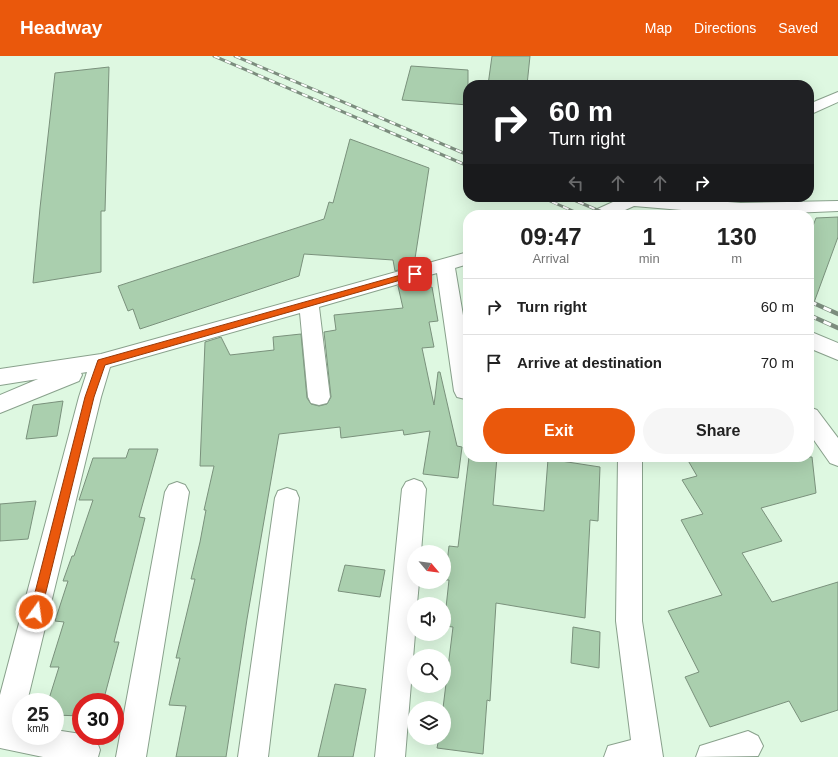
<!DOCTYPE html>
<style>
:root{--surface:#fff;--page:#f6f6f6;--text:#222;--muted:#767676;--line:#e0e0e0;--accent:#ea580c}
body{margin:0;font-family:Helvetica,sans-serif;background:var(--page);color:var(--text);height:100vh;display:flex;flex-direction:column;font-size:15px;white-space:nowrap}
*{box-sizing:border-box;margin:0}
p{font-size:13px;color:var(--muted)}
.icon{flex:none;width:22px;height:22px;fill:none;stroke:currentColor;stroke-width:2;stroke-linecap:round;stroke-linejoin:round}
.map{position:relative;flex:1;overflow:hidden}
.drawer{position:absolute;left:463px;top:154px;width:351px;height:252px;display:flex;flex-direction:column;background:var(--surface);border-radius:16px;box-shadow:0 4px 16px #0002}
.drawer>*{flex:none}
.banner{position:absolute;left:463px;top:24px;width:351px;height:122px;border-radius:16px;box-shadow:0 4px 16px #0002;background:#202124;color:#fff;overflow:hidden}
.needle{width:26px;rotate:119deg}
.fabs{position:absolute;left:407px;top:489px;display:grid;gap:8px}
.fabs a{display:grid;place-items:center;width:44px;height:44px;border-radius:50%;background:var(--surface);box-shadow:0 4px 16px #0002;font-size:20px}
.speed{position:absolute;left:12px;top:637px;display:flex;gap:8px;font-size:20px;font-weight:700;text-align:center}
.speed>*{display:grid;place-content:center;width:52px;height:52px;border-radius:50%;background:var(--surface);box-shadow:0 4px 16px #0002;line-height:1}
.speed small{font-size:10px;font-weight:400}
.speed .limit{border:6px solid #d22;background:#fff;color:#111}
.pin{position:absolute;display:grid;place-items:center;width:34px;height:34px;color:#fff;margin:-17px;border-radius:8px;box-shadow:0 2px 6px #0006}
.me{position:absolute;width:44px;margin:-22px;rotate:14deg;stroke-linejoin:round;filter:drop-shadow(0 0 3px #0008)}
.turn{display:flex;align-items:center;gap:14px;height:84px;padding:0 20px;font-size:18px}
.turn .icon{width:52px;height:52px;stroke-width:2.5}
.turn b{display:block;font-size:28px;line-height:34px}
.lanes{display:flex;align-items:center;height:38px;padding:0 20px;background:#0003;justify-content:center;gap:20px;direction:ltr}
.lanes .off{opacity:.35}
.eta{display:flex;justify-content:space-evenly;align-items:center;height:68px;text-align:center}
.eta b{font-size:24px;font-weight:800;line-height:28px}
.primary-button{display:flex;gap:8px;margin-top:auto;padding:8px 20px}
.primary-button a{flex:1;height:46px;border-radius:24px;background:var(--accent);color:#fff;font-size:16px;font-weight:800;line-height:46px;text-align:center}
.primary-button a+a{background:var(--page);color:var(--text)}
ul{padding:0;list-style:none}
li{display:flex;align-items:center;gap:12px;height:56px;padding:0 20px;border-top:1px solid var(--line)}
li div{flex:1}
li b{display:block;font-size:15px}
li em{font-style:normal}
header{display:flex;align-items:center;gap:24px;box-sizing:border-box;height:56px;padding:0 20px;background:var(--accent);color:#fff}
header strong{font-size:19px}
nav{display:flex;gap:22px;margin-inline-start:auto;font-size:14px}
.map>svg:first-child{display:block}
.building{fill:#aacfae;stroke:#7a917c}
.lines{fill:none;stroke-linecap:round;stroke-linejoin:round}
.minor-casing{stroke:#89a18c;stroke-width:2}
.minor{fill:#fff;fill-rule:evenodd}
.rail-far1-casing{stroke:#7c8d7e;stroke-width:3}
.rail-casing{stroke:#7c8d7e;stroke-width:4.5}
.rail-far1{stroke:#fff;stroke-width:2;stroke-dasharray:6;stroke-linecap:butt}
.rail{stroke:#fff;stroke-width:3;stroke-dasharray:8;stroke-linecap:butt}
.route{fill:#ea580c;stroke:#983908}
</style>
<header>
<strong>Headway</strong>
<nav><a>Map</a><a>Directions</a><a>Saved</a></nav>
</header>
<div class="map">
<svg width="838" height="701" viewBox="0 0 838 701">
<rect width="100%" height="100%" fill="#def8e1"/>
<path class="building" d="M 492,0 L 530,0 L 527,29 L 488,29 Z
M 411,10 L 468,14 L 468,49 L 402,44 Z
M 109,11 L 105,155 L 101,155 L 101,216 L 33,227 L 40,152 L 55,17 Z
M 350,83 L 429,112 L 414,209 L 395,215 L 393,204 L 304,198 L 299,220 L 140,273 L 133,253 L 128,255 L 118,230 L 324,163 L 329,146 L 333,147 Z
M 838,161 L 838,181 L 812,252 L 809,251 L 809,180 L 816,162 Z
M 411,226 L 410,233 L 432,231 L 438,265 L 429,266 L 434,291 L 422,292 L 434,349 L 438,316 L 440,316 L 457,390 L 462,391 L 458,422 L 423,418 L 430,375 L 404,379 L 403,374 L 341,382 L 340,371 L 279,378 L 247,563 L 226,701 L 176,701 L 186,650 L 169,649 L 180,602 L 176,602 L 195,523 L 191,523 L 200,486 L 206,454 L 204,454 L 214,410 L 200,410 L 205,286 L 221,281 L 230,299 L 274,294 L 273,281 L 301,278 L 307,342 L 311,348 L 319,350 L 327,348 L 331,341 L 324,276 L 336,274 L 334,259 L 403,252 L 398,230 Z
M 63,345 L 57,380 L 26,383 L 33,349 Z
M 129,393 L 158,393 L 139,461 L 145,462 L 114,586 L 119,586 L 103,646 L 81,646 L 81,660 L 55,659 L 55,646 L 48,646 L 59,611 L 50,611 L 64,566 L 55,565 L 68,525 L 63,525 L 72,500 L 74,500 L 93,444 L 79,444 L 93,402 L 126,402 Z
M 469,401 L 497,401 L 493,449 L 544,455 L 548,403 L 600,411 L 598,465 L 590,464 L 585,562 L 496,547 L 490,645 L 487,644 L 483,698 L 437,692 L 439,682 L 444,682 L 444,652 L 443,652 L 453,571 L 444,570 L 449,524 L 445,524 L 449,490 L 458,491 Z
M 686,401 L 812,401 L 816,437 L 761,452 L 782,485 L 742,497 L 772,546 L 838,526 L 838,654 L 801,666 L 789,645 L 710,671 L 685,621 L 699,616 L 668,555 L 722,539 L 681,464 L 703,458 L 682,424 L 697,420 Z
M 36,445 L 28,483 L 0,485 L 0,448 Z
M 345,509 L 385,514 L 380,541 L 338,535 Z
M 573,571 L 600,576 L 599,612 L 571,607 Z
M 335,628 L 366,633 L 353,701 L 318,701 Z"/>
<g class="lines">
<g class="minor-casing">
<path id="minor" d="M 838,36 L 838,46 L 809,59 L 809,48 Z
M 624,141 L 661,141 L 741,147 L 838,145 L 838,155 L 741,159 L 634,150 L 614,159 L 590,159 L 593,155 Z
M 468,196 L 468,208 L 455,212 L 468,289 L 468,342 L 465,343 L 457,341 L 454,335 L 437,217 L 319,251 L 330,341 L 327,347 L 319,349 L 311,347 L 308,341 L 300,257 L 110,311 L 101,341 L 27,646 L 21,646 L 21,680 L 55,680 L 55,674 L 81,678 L 81,680 L 87,680 L 96,683 L 100,694 L 98,701 L 43,701 L 0,692 L 0,639 L 79,341 L 87,316 L 81,317 L 82,319 L 79,325 L 0,357 L 0,339 L 38,323 L 0,329 L 0,313 L 101,298 Z
M 809,275 L 838,287 L 838,304 L 809,292 Z
M 809,351 L 817,354 L 838,382 L 838,410 L 830,407 L 809,377 Z
M 618,401 L 642,401 L 642,565 L 663,701 L 604,701 L 608,690 L 631,684 L 616,565 Z
M 414,423 L 422,426 L 426,433 L 421,496 L 414,496 L 414,526 L 419,526 L 417,548 L 414,548 L 415,578 L 405,701 L 375,701 L 402,433 L 406,426 Z
M 177,426 L 185,429 L 189,436 L 146,701 L 116,701 L 165,436 L 169,429 Z
M 287,432 L 296,435 L 299,442 L 268,701 L 238,701 L 275,442 L 278,435 Z
M 748,675 L 758,680 L 763,690 L 758,700 L 696,701 L 700,690 Z"/>
</g>
<use href="#minor" class="minor"/>
<g class="rail-far1-casing">
<path id="rail-far1" d="M 214,0 L 468,110
M 235,0 L 468,99
M 541,141 L 582,159
M 567,141 L 609,159"/>
</g>
<g class="rail-casing">
<path id="rail" d="M 809,245 L 838,258
M 809,259 L 838,272"/>
</g>
<use href="#rail-far1" class="rail-far1"/>
<use href="#rail" class="rail"/>
</g>
<path class="route" d="M 415,215 L 419,218 L 418,219 L 105,309 L 94,341 L 41,556 L 39,560 L 36,561 L 32,560 L 30,556 L 85,341 L 98,304 Z"/>
</svg>
<div class="fabs">
<a><svg class="needle" viewBox="-14 -14 28 28"><path d="M0-13l5 13h-10z" fill="#e53935"/><path d="M0 13l5-13h-10z" fill="#767676"/></svg></a>
<a><svg class="icon" aria-label="sound" viewBox="0 0 24 24"><path d="M4 9h4l5-4v14l-5-4H4zM17 9q2 3 0 6"/></svg></a>
<a><svg class="icon" aria-label="search" viewBox="0 0 24 24"><circle cx="10" cy="10" r="6"/><path d="M15 15l6 6"/></svg></a>
<a><svg class="icon" aria-label="layers" viewBox="0 0 24 24"><path d="M12 4l9 5-9 5-9-5zM3 14l9 5 9-5"/></svg></a>
</div>
<div class="speed"><div>25<small>km/h</small></div><div class="limit">30</div></div>
<div class="pin" style="left:415px;top:218px;background:#d93025"><svg class="icon" aria-label="arrive" viewBox="0 0 24 24"><path d="M6 21V4h12l-3 4 3 4H6"/></svg></div>
<svg class="me" style="left:36px;top:556px" viewBox="-20 -20 40 40"><circle r="17" fill="#ea580c" stroke="#fff" stroke-width="3"/><path d="M0-11L8 9 0 5-8 9z" fill="#fff"/></svg>
<div class="banner">
<div class="turn"><svg class="icon" aria-label="right" viewBox="0 0 24 24"><path d="M7 20v-9h11M14 6l5 5-5 5"/></svg><div><b>60 m</b>Turn right</div></div>
<div class="lanes"><svg class="icon off" aria-label="left" viewBox="0 0 24 24"><path d="M17 20v-9H6M10 6l-5 5 5 5"/></svg><svg class="icon off" aria-label="ahead" viewBox="0 0 24 24"><path d="M12 20V5M6 11l6-6 6 6"/></svg><svg class="icon off" aria-label="ahead" viewBox="0 0 24 24"><path d="M12 20V5M6 11l6-6 6 6"/></svg><svg class="icon" aria-label="right" viewBox="0 0 24 24"><path d="M7 20v-9h11M14 6l5 5-5 5"/></svg></div>
</div>
<section class="drawer">
<div class="eta">
<div><b>09:47</b><p>Arrival</p></div>
<div><b>1</b><p>min</p></div>
<div><b>130</b><p>m</p></div>
</div>
<ul>
<li><svg class="icon" aria-label="right" viewBox="0 0 24 24"><path d="M7 20v-9h11M14 6l5 5-5 5"/></svg><div><b>Turn right</b></div><em>60 m</em></li>
<li><svg class="icon" aria-label="arrive" viewBox="0 0 24 24"><path d="M6 21V4h12l-3 4 3 4H6"/></svg><div><b>Arrive at destination</b></div><em>70 m</em></li>
</ul>
<div class="primary-button"><a>Exit</a><a>Share</a></div>
</section>
</div>
